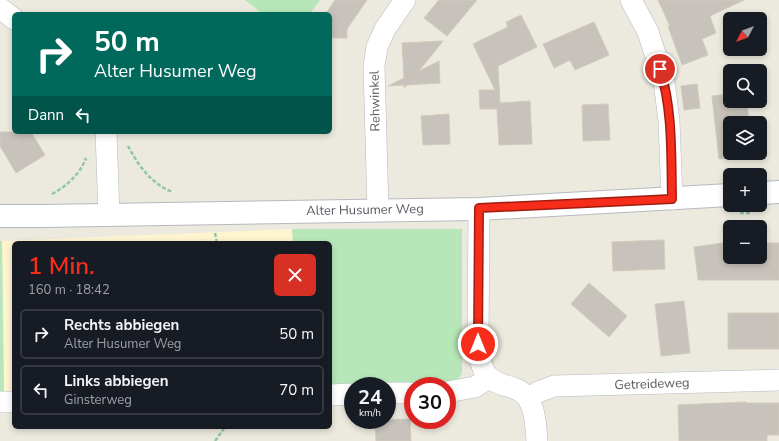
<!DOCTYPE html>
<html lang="de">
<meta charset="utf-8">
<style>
:root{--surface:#171b24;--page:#20242c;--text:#f1f3f6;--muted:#9ea1a6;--line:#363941;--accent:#f62d1a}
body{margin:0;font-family:"Nunito Sans",sans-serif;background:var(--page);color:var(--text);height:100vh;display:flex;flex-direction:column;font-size:15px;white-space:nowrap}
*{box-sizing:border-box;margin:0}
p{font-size:13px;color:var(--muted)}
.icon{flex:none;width:22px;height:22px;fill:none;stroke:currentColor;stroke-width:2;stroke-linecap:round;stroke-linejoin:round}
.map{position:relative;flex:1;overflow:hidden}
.panel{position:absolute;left:12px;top:241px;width:320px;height:188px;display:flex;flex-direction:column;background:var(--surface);border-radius:6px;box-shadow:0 2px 6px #0003}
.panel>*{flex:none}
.guide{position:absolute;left:12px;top:12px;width:320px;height:122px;border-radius:6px;box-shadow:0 2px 6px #0003;background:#00695c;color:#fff;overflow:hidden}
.needle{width:26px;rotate:229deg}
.tools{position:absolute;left:723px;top:12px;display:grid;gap:8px}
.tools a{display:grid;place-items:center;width:44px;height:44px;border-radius:6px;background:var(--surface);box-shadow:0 2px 6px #0003;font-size:20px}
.speed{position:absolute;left:344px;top:377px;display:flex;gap:8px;font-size:20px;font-weight:700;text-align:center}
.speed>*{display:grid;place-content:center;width:52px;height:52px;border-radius:50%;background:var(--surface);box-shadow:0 2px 6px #0003;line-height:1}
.speed small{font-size:10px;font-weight:400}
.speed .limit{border:6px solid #d22;background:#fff;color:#111}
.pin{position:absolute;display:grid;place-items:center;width:34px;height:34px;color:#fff;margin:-17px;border:2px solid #fff;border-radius:50%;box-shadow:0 1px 4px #0007}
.me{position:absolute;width:44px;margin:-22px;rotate:0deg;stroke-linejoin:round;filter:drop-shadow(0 0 3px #0008)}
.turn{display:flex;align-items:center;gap:14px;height:84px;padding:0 16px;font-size:18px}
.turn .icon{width:52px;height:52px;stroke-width:2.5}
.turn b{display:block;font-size:28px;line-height:34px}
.then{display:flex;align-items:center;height:38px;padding:0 16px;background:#0003;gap:8px;font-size:15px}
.round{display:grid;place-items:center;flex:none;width:42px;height:42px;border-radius:6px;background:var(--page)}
.summary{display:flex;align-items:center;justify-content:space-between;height:68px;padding:0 16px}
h1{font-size:24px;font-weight:600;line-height:30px;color:var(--accent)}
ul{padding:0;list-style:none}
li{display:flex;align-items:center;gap:12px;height:50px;margin:0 8px 6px;padding:0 8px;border:2px solid var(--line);border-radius:6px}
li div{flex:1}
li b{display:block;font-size:15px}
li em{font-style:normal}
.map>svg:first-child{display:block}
.commercial{fill:#fff4d0}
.green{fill:#b7e7b8}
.building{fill:#c7c2bb;stroke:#d1cbbc}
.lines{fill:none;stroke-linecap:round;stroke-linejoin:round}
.minor-casing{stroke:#b6b9bf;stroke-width:22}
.tertiary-casing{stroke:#b6b9bf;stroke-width:24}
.path{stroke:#91c7a1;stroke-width:2.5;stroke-dasharray:4 2;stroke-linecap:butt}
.minor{stroke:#fff;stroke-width:21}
.tertiary{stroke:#fff;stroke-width:22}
.route-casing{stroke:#a01d11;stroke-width:10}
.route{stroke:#f62d1a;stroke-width:7}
.labels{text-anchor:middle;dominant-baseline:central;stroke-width:3.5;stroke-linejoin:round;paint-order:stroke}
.street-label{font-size:13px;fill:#575b61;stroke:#fff}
</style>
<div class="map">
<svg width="779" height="441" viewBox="0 0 779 441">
<rect width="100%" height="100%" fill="#ece9de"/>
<path class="commercial" d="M 292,229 L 293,243 L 14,243 L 14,394 L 4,394 L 2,241 Z"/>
<path class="green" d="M 245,0 L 320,0 L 310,14 L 263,14 Z
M 292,229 L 462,229 L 462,372 L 458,381 L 330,384 L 330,243 L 293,243 Z
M 0,241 L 2,241 L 4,394 L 0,394 Z"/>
<path class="building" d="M 335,0 L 367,0 L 347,29 L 347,38 L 330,38 L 330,14 L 327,12 Z
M 439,0 L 477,0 L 447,36 L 424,18 Z
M 658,0 L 744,0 L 710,16 L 716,33 L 702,39 L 708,55 L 682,65 L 668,26 L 670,26 Z
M 521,15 L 537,47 L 498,66 L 500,103 L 530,101 L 532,144 L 499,145 L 497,109 L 480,109 L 479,90 L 495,90 L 473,44 L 508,27 L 506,22 Z
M 594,22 L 609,55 L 575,70 L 570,60 L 554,68 L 543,44 Z
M 443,41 L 419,71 L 439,61 L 440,83 L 407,85 L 404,88 L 404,85 L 388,86 L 404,78 L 402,43 Z
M 697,84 L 700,108 L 684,110 L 681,86 Z
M 730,94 L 730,101 L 747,101 L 749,123 L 730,123 L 730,158 L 719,159 L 712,96 Z
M 608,104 L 610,140 L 583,141 L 582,105 Z
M 449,114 L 450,144 L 423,145 L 421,116 Z
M 0,132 L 31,132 L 45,155 L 16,173 L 0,146 Z
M 664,240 L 665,269 L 613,271 L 612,242 Z
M 730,242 L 730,257 L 760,257 L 760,243 L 779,243 L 779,280 L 698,280 L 694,247 Z
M 589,283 L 627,316 L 609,337 L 571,304 Z
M 684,301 L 690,353 L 661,356 L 655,304 Z
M 728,313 L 779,313 L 779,349 L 728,349 Z
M 746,402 L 746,403 L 779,403 L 779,435 L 767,435 L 767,441 L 679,441 L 678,405 Z
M 410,419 L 411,441 L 376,441 L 375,420 Z"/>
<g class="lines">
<g class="minor-casing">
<path id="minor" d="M 631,0 L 648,32 L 664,81 L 669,121 L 672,199
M 0,8 L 14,19
M 106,132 L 109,215
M 479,209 L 478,344 C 480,355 480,370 490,378 C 498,385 506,385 516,389 C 535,396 536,424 537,441
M 378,210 L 374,66 L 377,47 L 385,29 L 405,0
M 447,392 L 475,387 L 489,378
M 387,393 L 413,393
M 330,395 L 353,394
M 528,399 L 538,392 L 554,386 L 779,380
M 0,402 L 14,402"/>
</g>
<g class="tertiary-casing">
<path id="tertiary" d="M 760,193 L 779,192
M 0,216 L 43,216 L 479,209 L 730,195"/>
</g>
<path class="path" d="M 128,146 C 138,165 152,185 173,192
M 52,194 C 67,186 80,174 86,158
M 740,213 L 751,213
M 215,233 L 217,243
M 215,441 L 225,427"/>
<use href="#minor" class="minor"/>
<use href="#tertiary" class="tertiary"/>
</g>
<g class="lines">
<g class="route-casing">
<path id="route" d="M 478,344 L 479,208 L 672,199 C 671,156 673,110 660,69"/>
</g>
<use href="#route" class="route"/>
</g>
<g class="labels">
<g class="street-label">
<text transform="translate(375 101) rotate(-91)">Rehwinkel</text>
<text transform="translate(365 210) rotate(-1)">Alter Husumer Weg</text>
<text transform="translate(652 384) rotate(-2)">Getreideweg</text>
</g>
</g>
</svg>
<div class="tools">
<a><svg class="needle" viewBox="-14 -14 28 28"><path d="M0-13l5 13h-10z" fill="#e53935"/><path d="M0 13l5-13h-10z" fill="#9ea1a6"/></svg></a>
<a><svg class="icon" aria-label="search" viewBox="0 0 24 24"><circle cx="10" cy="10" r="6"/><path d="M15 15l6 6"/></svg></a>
<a><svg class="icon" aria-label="layers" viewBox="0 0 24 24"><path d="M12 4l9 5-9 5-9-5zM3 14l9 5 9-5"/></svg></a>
<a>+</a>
<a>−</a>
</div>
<div class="speed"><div>24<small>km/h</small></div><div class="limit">30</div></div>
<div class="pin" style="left:660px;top:69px;background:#d93025"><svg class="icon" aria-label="arrive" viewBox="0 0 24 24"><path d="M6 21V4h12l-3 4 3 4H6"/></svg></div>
<svg class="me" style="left:478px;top:344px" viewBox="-20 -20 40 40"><circle r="17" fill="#f62d1a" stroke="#fff" stroke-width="3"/><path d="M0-11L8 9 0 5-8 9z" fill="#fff"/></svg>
<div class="guide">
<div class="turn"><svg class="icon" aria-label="right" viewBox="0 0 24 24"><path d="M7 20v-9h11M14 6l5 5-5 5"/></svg><div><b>50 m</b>Alter Husumer Weg</div></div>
<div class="then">Dann<svg class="icon" aria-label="left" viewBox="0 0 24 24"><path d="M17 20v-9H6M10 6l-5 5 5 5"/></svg></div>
</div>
<section class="panel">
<div class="summary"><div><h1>1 Min.</h1><p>160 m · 18:42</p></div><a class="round" style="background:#d93025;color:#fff"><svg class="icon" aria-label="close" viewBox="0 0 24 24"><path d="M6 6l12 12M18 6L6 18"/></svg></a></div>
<ul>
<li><svg class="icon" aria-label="right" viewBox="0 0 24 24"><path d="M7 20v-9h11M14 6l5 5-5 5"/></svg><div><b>Rechts abbiegen</b><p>Alter Husumer Weg</p></div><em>50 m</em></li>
<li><svg class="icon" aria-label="left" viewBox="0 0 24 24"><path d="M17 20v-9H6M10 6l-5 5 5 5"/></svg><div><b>Links abbiegen</b><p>Ginsterweg</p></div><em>70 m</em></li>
</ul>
</section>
</div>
